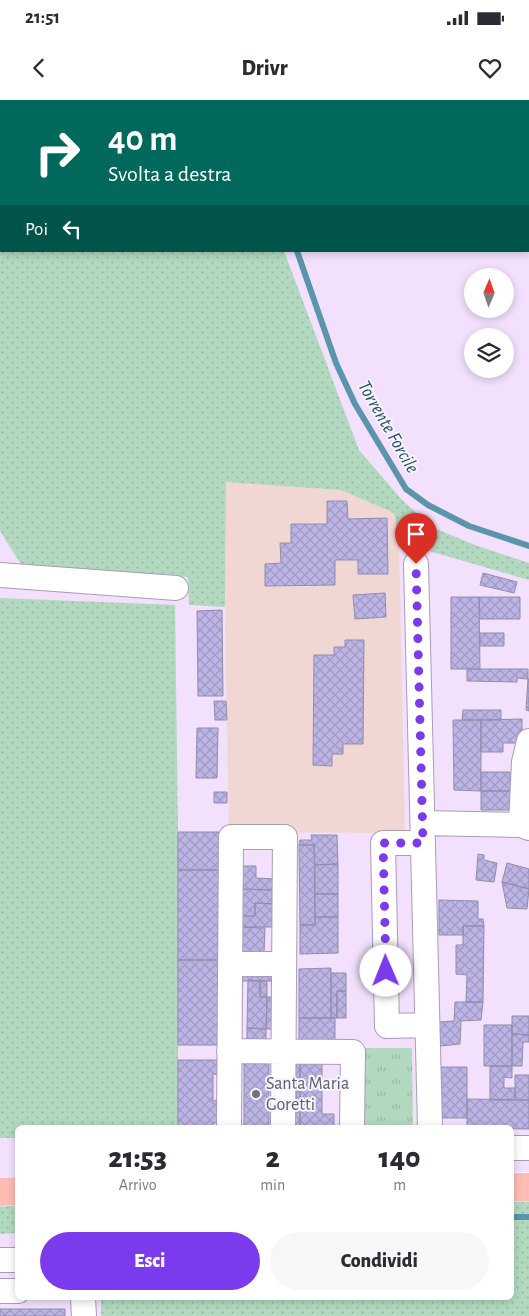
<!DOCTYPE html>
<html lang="it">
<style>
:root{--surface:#fff;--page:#f7f7f7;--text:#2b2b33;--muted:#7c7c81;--accent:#7c3aed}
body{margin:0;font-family:"Alegreya Sans",sans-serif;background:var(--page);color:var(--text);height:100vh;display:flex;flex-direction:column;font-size:19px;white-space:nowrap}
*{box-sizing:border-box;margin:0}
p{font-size:16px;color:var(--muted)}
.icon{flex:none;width:28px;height:28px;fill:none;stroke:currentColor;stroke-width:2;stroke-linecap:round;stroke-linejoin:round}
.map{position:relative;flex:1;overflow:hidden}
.details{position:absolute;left:15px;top:1025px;width:499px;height:175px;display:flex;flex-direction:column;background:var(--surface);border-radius:8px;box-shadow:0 2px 8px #0003}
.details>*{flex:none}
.guide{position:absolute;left:0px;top:0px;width:530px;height:152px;box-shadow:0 2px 8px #0003;background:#00695c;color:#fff;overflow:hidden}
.needle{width:32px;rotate:2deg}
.buttons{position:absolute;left:464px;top:168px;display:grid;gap:10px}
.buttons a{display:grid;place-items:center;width:50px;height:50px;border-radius:50%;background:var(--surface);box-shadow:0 2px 8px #0003;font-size:25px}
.pin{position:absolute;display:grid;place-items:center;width:42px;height:42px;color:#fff;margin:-51px -21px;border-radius:50% 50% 50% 0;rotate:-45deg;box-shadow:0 0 5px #0007}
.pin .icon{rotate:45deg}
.me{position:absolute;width:55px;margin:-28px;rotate:359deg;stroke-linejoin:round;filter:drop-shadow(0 0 4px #0008)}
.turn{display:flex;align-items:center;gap:18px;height:105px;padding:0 25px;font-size:22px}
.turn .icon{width:65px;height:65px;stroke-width:2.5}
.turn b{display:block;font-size:35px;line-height:42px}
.then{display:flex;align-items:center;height:48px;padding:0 25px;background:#0003;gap:10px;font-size:19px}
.eta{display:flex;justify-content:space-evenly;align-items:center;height:85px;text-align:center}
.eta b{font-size:30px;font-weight:800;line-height:35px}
.primary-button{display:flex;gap:10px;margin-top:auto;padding:10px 25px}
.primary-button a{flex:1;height:58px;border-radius:30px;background:var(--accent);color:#fff;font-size:20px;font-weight:800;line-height:58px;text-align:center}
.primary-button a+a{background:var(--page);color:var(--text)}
.status{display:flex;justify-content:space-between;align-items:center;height:35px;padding:0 25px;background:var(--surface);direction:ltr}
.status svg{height:14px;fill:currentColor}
header{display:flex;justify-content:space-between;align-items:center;height:65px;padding:0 25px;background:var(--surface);font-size:22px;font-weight:800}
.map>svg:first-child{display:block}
.education{fill:#f1d7d3}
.grass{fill:url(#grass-dots)}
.park{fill:url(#park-tufts)}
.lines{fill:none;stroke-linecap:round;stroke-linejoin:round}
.stream{stroke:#5b95ab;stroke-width:6}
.building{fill:url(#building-cross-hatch);stroke:#918daa}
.minor-casing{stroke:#ac9bb6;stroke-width:26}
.major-casing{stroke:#fff;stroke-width:29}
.minor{stroke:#fff;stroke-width:24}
.major{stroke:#febcb5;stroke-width:28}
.route{stroke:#7c3aed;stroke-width:9;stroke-dasharray:0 16.2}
.worship-dot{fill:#6b7280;stroke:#f9f2fe;stroke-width:2}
.labels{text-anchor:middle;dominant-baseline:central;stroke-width:4;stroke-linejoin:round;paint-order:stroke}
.worship-label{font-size:18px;fill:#5b616d;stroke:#f9f2fe;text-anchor:start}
.water-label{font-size:19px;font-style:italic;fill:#1f5061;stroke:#f9f2fe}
</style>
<div class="status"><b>21:51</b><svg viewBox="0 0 49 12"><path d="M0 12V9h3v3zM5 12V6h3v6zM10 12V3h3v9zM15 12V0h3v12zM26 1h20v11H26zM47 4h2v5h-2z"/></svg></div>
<header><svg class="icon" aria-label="back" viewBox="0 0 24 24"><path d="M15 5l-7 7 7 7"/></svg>Drivr<svg class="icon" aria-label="heart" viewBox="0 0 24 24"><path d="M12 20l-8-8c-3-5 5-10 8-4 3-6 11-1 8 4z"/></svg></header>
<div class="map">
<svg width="529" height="1216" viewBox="0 0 529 1216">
<defs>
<pattern id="grass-dots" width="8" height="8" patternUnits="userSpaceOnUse" patternTransform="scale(1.25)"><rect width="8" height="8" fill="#b2d9bf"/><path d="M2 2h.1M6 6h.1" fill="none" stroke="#99baa4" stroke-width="1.8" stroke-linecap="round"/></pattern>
<pattern id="park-tufts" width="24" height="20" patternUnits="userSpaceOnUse" patternTransform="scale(1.25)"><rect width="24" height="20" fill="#b2d9bf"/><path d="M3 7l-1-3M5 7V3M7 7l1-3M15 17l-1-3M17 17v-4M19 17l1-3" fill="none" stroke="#99baa4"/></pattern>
<pattern id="building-cross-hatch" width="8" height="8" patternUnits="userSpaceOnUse" patternTransform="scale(1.25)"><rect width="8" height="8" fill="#bbb4e5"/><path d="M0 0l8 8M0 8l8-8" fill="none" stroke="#a19ac5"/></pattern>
</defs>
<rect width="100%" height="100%" fill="#f2e0fd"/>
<path class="education" d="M 226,381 L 341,390 L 394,413 L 399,440 L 405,733 L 229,732 L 225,528 Z"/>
<path class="grass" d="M 0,0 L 227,0 L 228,1 L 1,1 L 1,151 L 284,151 L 359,350 L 403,401 L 434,428 L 475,445 L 529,463 L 529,480 L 429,451 L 399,440 L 394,413 L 341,390 L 226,382 L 225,507 L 189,505 L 188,477 L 22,466 L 0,431 Z
M 0,498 L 175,505 L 178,732 L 178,1027 L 18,1028 L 17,1038 L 0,1038 Z
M 511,1099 L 529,1099 L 529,1216 L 101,1216 L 101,1198 L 511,1198 Z
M 0,1104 L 17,1104 L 17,1133 L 0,1134 Z"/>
<path class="park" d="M 361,948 L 412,948 L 413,1027 L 362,1027 Z"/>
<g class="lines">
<path class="stream" d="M 245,0 L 245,1
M 297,151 L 336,263 L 355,304 L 406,389 L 428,405 L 469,426 L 529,446
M 511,1117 L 529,1117"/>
</g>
<path class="building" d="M 327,401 L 347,401 L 348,419 L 387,418 L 388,474 L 358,474 L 358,460 L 335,460 L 335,485 L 265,486 L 265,464 L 281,463 L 280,443 L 291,443 L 291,424 L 327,424 Z
M 483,473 L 517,482 L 514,493 L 480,485 Z
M 385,493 L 386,517 L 355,519 L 353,495 Z
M 451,497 L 479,497 L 480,569 L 451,569 Z
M 479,497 L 520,497 L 520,519 L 480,519 Z
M 222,510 L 223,596 L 198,596 L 197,511 Z
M 480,533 L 504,533 L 504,546 L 480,546 Z
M 345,540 L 364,540 L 363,644 L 343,644 L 343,654 L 332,654 L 332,666 L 313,665 L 314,555 L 334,555 L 334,547 L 345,547 Z
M 467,569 L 528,569 L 528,579 L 517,578 L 517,582 L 467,581 Z
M 528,579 L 529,579 L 529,611 L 526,610 Z
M 214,601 L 226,601 L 227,620 L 215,620 Z
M 463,610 L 501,610 L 501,620 L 462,620 Z
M 522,619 L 522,643 L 503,643 L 503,652 L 481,652 L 481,620 Z
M 453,620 L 481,620 L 481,691 L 454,690 Z
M 197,628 L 218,628 L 217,678 L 196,678 Z
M 481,672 L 510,672 L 510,678 L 516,678 L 516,691 L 481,691 Z
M 481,691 L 516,691 L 516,710 L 481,710 Z
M 214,692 L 227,692 L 227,703 L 214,703 Z
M 178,732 L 221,732 L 221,770 L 178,770 Z
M 311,735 L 337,735 L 338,764 L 315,765 L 314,745 L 299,745 L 300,740 L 312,740 Z
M 299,745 L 314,745 L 315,825 L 300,825 Z
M 478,754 L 484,755 L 484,760 L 497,763 L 494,782 L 476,780 Z
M 507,763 L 529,769 L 529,789 L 502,782 Z
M 338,764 L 338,794 L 315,794 L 315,765 Z
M 238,766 L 256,766 L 256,778 L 275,779 L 274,790 L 237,789 Z
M 178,770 L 221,770 L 220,860 L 178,860 Z
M 502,782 L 529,789 L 527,809 L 507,808 Z
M 237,789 L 274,790 L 274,804 L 255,803 L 255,816 L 237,816 Z
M 315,794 L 338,794 L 338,817 L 315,817 Z
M 439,800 L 478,801 L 478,819 L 483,819 L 484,826 L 463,826 L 463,835 L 439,835 Z
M 255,803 L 274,804 L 273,827 L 236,827 L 237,816 L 255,816 Z
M 315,817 L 338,817 L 338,853 L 300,854 L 300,825 L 315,825 Z
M 463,826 L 484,826 L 483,902 L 466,902 L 467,875 L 456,874 L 456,845 L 463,845 Z
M 236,827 L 265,828 L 264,853 L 236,853 Z
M 178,860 L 220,860 L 220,945 L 178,945 Z
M 331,868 L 331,918 L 299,918 L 299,869 Z
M 241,869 L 273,869 L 273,881 L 241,881 Z
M 331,873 L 346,873 L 346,891 L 337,891 L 337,918 L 331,918 Z
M 248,880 L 260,881 L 260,897 L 267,897 L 266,929 L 247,928 Z
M 260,881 L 267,881 L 267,897 L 260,897 Z
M 337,891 L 346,891 L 346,918 L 337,918 Z
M 267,897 L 274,897 L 274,929 L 266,929 Z
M 455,902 L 483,902 L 481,920 L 461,921 L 460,944 L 440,946 L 439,922 L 454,921 Z
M 512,916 L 529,916 L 529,935 L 512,934 Z
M 299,918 L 335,918 L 335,944 L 299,944 Z
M 484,925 L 512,925 L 512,966 L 484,966 Z
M 247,928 L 266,929 L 266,946 L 247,945 Z
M 512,934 L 529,935 L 529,942 L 523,942 L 522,966 L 512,966 Z
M 290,958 L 300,958 L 300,1028 L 291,1028 L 291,999 L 296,999 L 296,986 L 291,986 Z
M 178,960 L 220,960 L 221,975 L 213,974 L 213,1001 L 221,1000 L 221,1023 L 213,1023 L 213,1028 L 178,1028 Z
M 244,960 L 269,960 L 269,1028 L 244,1028 Z
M 300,960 L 322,960 L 322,1014 L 334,1014 L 334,1028 L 300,1028 Z
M 490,966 L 512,966 L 512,978 L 504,977 L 504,988 L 515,988 L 515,1000 L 490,1000 Z
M 440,967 L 467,967 L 467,1018 L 440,1018 Z
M 515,975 L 529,975 L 529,1000 L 515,1000 Z
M 467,999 L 529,1000 L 529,1029 L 467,1028 Z
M 0,1209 L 65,1209 L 65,1216 L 0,1216 Z"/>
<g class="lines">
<g class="minor-casing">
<path id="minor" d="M 416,464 L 430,1028
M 0,475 L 176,488
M 423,723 L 521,725 L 529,728
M 521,725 L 524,662 L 529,641
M 423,743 L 383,743 L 387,926 L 427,925
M 230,864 L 284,864
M 229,951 L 353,952 L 352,1028
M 229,1028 L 231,737 L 285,737 L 283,1028
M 511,1048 L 529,1048
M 0,1160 L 18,1160
M 0,1191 L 18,1191
M 83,1198 L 84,1216"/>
</g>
<g class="major-casing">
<path id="major" d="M 511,1087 L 529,1087
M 0,1092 L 18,1091"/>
</g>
<use href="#minor" class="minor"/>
<use href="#major" class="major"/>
</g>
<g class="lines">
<path class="route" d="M 386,871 L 383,743 L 423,743 L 416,464"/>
</g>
<circle class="worship-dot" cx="256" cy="994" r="5"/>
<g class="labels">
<g class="worship-label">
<text x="266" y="984">Santa Maria<tspan x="266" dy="21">Goretti</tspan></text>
</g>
<g class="water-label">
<text transform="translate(388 327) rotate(60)">Torrente Forcile</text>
</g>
</g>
</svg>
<div class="buttons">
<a><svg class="needle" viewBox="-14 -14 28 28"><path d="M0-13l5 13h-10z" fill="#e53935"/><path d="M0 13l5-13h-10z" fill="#7c7c81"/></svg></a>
<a><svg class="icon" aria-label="layers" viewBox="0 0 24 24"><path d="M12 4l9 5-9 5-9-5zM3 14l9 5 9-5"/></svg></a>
</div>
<div class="pin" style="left:416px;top:464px;background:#d93025"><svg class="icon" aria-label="arrive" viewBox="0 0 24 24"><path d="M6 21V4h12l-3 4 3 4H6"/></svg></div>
<svg class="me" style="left:386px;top:871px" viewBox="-20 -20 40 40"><circle r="19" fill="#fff"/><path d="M0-13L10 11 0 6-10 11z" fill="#7c3aed"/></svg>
<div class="guide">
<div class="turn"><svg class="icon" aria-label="right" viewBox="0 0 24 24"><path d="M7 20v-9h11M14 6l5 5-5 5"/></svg><div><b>40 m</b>Svolta a destra</div></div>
<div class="then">Poi<svg class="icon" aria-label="left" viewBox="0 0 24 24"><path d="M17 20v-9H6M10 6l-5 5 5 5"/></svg></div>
</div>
<section class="details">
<div class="eta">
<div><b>21:53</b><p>Arrivo</p></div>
<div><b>2</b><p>min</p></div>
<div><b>140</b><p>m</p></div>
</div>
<div class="primary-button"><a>Esci</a><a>Condividi</a></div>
</section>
</div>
